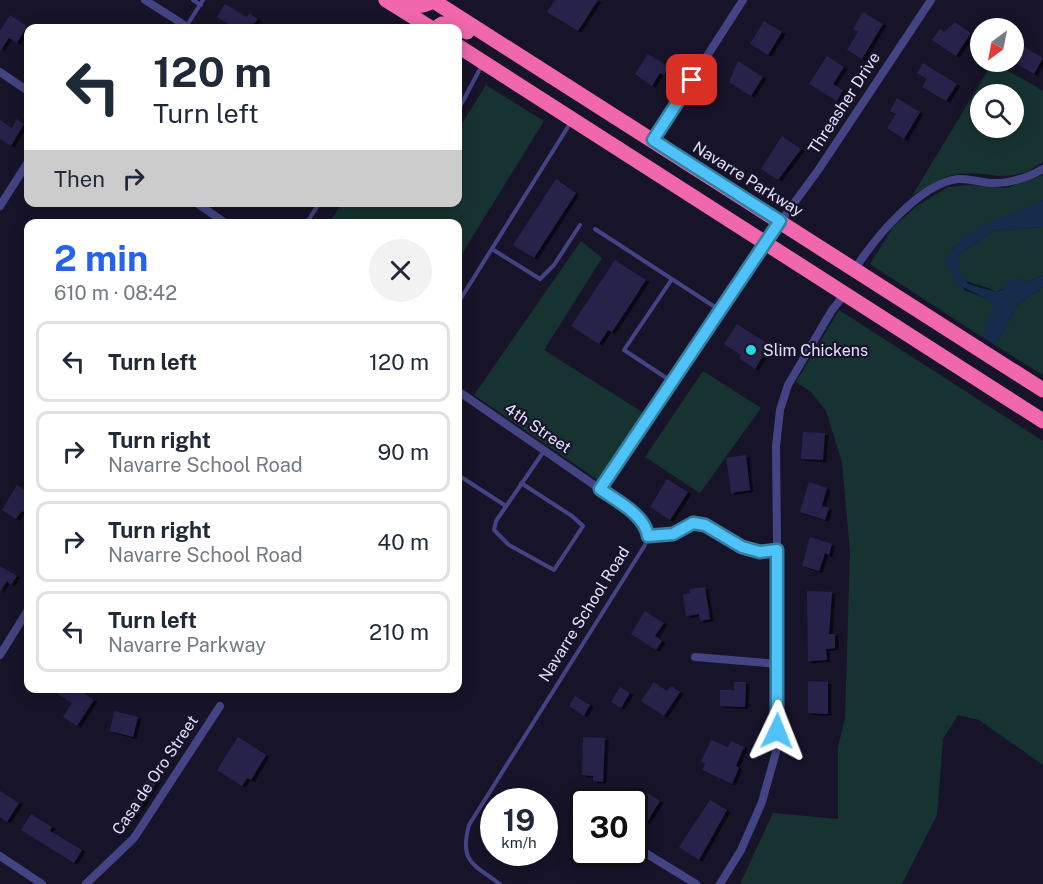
<!DOCTYPE html>
<meta charset="utf-8">
<style>
:root{--surface:#fff;--page:#f2f2f3;--text:#1f2937;--muted:#747a83;--line:#e0e1e3;--accent:#2563eb}
body{margin:0;font-family:"Public Sans",sans-serif;background:var(--page);color:var(--text);height:100vh;display:flex;flex-direction:column;font-size:22px;white-space:nowrap}
*{box-sizing:border-box;margin:0}
p{font-size:20px;color:var(--muted)}
.icon{flex:none;width:33px;height:33px;fill:none;stroke:currentColor;stroke-width:2;stroke-linecap:round;stroke-linejoin:round}
.map{position:relative;flex:1;overflow:hidden}
.drawer{position:absolute;left:24px;top:219px;width:438px;height:474px;display:flex;flex-direction:column;background:var(--surface);border-radius:12px;box-shadow:0 3px 15px #0003}
.drawer>*{flex:none}
.hud{position:absolute;left:24px;top:24px;width:438px;height:183px;border-radius:12px;box-shadow:0 3px 15px #0003;background:#fff;color:var(--text);overflow:hidden}
.needle{width:39px;rotate:212deg}
.fabs{position:absolute;left:970px;top:18px;display:grid;gap:12px}
.fabs a{display:grid;place-items:center;width:54px;height:54px;border-radius:50%;background:var(--surface);box-shadow:0 3px 15px #0003;font-size:30px}
.speed{position:absolute;left:480px;top:788px;display:flex;gap:12px;font-size:30px;font-weight:700;text-align:center}
.speed>*{display:grid;place-content:center;width:78px;height:78px;border-radius:50%;background:var(--surface);box-shadow:0 3px 15px #0003;line-height:1}
.speed small{font-size:15px;font-weight:400}
.speed .limit{border:3px solid #111;border-radius:9px;background:#fff;color:#111}
.pin{position:absolute;display:grid;place-items:center;width:51px;height:51px;color:#fff;margin:-26px;border-radius:12px;box-shadow:0 3px 9px #0006}
.me{position:absolute;width:66px;margin:-33px;rotate:2deg;stroke-linejoin:round;filter:drop-shadow(0 0 4px #0008)}
.turn{display:flex;align-items:center;gap:21px;height:126px;padding:0 30px;font-size:27px}
.turn .icon{width:78px;height:78px;stroke-width:2.5}
.turn b{display:block;font-size:42px;line-height:51px}
.then{display:flex;align-items:center;height:57px;padding:0 30px;background:#0003;gap:12px;font-size:22px}
.round{display:grid;place-items:center;flex:none;width:63px;height:63px;border-radius:32px;background:var(--page)}
.headline{display:flex;align-items:center;justify-content:space-between;height:102px;padding:0 30px}
h1{font-size:36px;font-weight:700;line-height:45px;color:var(--accent)}
ul{padding:0;list-style:none}
li{display:flex;align-items:center;gap:18px;height:81px;margin:0 12px 9px;padding:0 18px;border:3px solid var(--line);border-radius:12px}
li div{flex:1}
li b{display:block;font-size:22px}
li em{font-style:normal}
.map>svg:first-child{display:block}
.green{fill:#173331;fill-rule:evenodd}
.water{fill:#152c4d}
.building{fill:#282249;filter:url(#shadow)}
.lines{fill:none;stroke-linecap:round;stroke-linejoin:round}
.lane{stroke:#444484;stroke-width:4}
.street{stroke:#444484;stroke-width:8}
.highway{stroke:#f067ad;stroke-width:15}
.route-casing{stroke:#337fa1;stroke-width:15}
.route{stroke:#4fc3f7;stroke-width:10}
.poi-dot{fill:#1fdbe8;stroke:#17142a;stroke-width:2}
.labels{text-anchor:middle;dominant-baseline:central;stroke-width:4.5;stroke-linejoin:round;paint-order:stroke}
.street-label{font-size:16px;fill:#e2e0fc;stroke:#17142a}
.poi-label{font-size:16px;fill:#e2e0fc;stroke:#17142a;text-anchor:start}
</style>
<div class="map">
<svg width="1043" height="884" viewBox="0 0 1043 884">
<defs>
<filter id="shadow"><feDropShadow dx="3.5" dy="2" stdDeviation="0" flood-color="#0009"/></filter>
</defs>
<rect width="100%" height="100%" fill="#17142a"/>
<path class="green" d="M 993,62 L 1043,91 L 1043,162 C 1008,187 991,170 958,174 C 941,176 926,188 912,196 ZM 981,94 L 1014,94 L 1014,128 L 981,128 Z
M 486,85 L 544,121 L 458,260 L 458,224 L 329,223 L 342,203 L 458,202 L 458,130 Z
M 1043,175 L 1043,200 L 953,248 L 964,290 L 987,299 L 996,310 L 988,319 L 982,337 L 870,264 L 893,227 L 917,206 L 948,187 L 969,185 L 1006,188 Z
M 1043,227 L 1043,275 L 1028,282 L 1022,278 L 996,292 C 978,280 955,289 958,255 L 993,231 Z
M 581,241 L 602,258 L 544,350 L 644,413 L 599,481 L 474,395 Z
M 1043,287 L 1043,375 L 995,345 L 1019,303 Z
M 839,310 L 1043,441 L 1043,765 L 979,720 L 958,715 L 943,739 L 937,815 L 902,884 L 740,884 L 773,813 L 838,819 L 838,747 L 845,718 L 850,552 L 842,462 L 826,411 L 811,392 L 796,382 Z
M 703,371 L 761,408 L 700,493 L 645,457 Z"/>
<path class="water" d="M 1043,200 L 1043,227 L 993,231 L 958,255 L 959,270 L 968,284 L 996,292 L 1002,290 L 1010,280 L 1023,278 L 1028,282 L 1043,275 L 1043,287 L 1019,303 L 995,345 L 982,337 L 988,318 L 995,310 L 987,299 L 957,284 L 945,261 C 971,218 1005,221 1043,200 Z"/>
<path class="building" d="M 555,0 L 598,0 L 578,31 L 547,12 Z
M 225,4 L 247,17 L 249,13 L 258,19 L 251,28 L 235,28 L 217,17 Z
M 863,12 L 883,24 L 862,59 L 847,50 L 858,32 L 853,29 Z
M 10,15 L 27,26 L 17,43 L 9,38 L 0,51 L 0,31 Z
M 764,21 L 782,32 L 768,55 L 750,44 Z
M 955,22 L 971,33 L 956,56 L 932,40 L 940,29 L 944,32 Z
M 1023,46 L 1043,58 L 1034,74 L 1014,62 Z
M 648,54 L 669,67 L 664,75 L 660,73 L 652,86 L 635,74 Z
M 827,56 L 844,67 L 833,84 L 843,90 L 837,101 L 809,84 Z
M 738,61 L 763,77 L 751,96 L 729,82 Z
M 923,63 L 957,84 L 946,101 L 922,87 L 927,79 L 917,73 Z
M 897,98 L 920,112 L 904,139 L 887,128 L 896,114 L 890,111 Z
M 17,119 L 24,124 L 11,146 L 0,139 L 0,120 L 12,128 Z
M 782,136 L 801,149 L 778,180 L 761,169 Z
M 556,179 L 576,193 L 534,258 L 513,245 Z
M 615,260 L 646,280 L 612,332 L 608,330 L 599,344 L 571,326 Z
M 737,324 L 770,345 L 755,369 L 739,358 L 741,355 L 724,344 Z
M 803,432 L 825,433 L 823,460 L 801,459 Z
M 746,455 L 750,490 L 731,493 L 726,458 Z
M 667,479 L 688,492 L 670,520 L 650,507 Z
M 809,482 L 827,488 L 822,506 L 829,508 L 825,520 L 800,512 Z
M 17,485 L 28,492 L 28,515 L 22,511 L 16,519 L 2,510 Z
M 810,537 L 832,544 L 829,555 L 825,553 L 819,571 L 802,566 Z
M 0,566 L 17,576 L 11,585 L 7,581 L 0,592 Z
M 705,587 L 710,619 L 700,621 L 699,614 L 686,616 L 683,595 L 690,593 L 689,589 Z
M 807,591 L 832,592 L 829,634 L 835,634 L 835,648 L 826,649 L 827,660 L 808,661 Z
M 645,611 L 664,623 L 655,636 L 662,641 L 656,650 L 631,634 Z
M 808,681 L 828,682 L 828,714 L 808,713 Z
M 654,682 L 667,691 L 671,686 L 680,692 L 664,716 L 641,701 Z
M 734,682 L 746,682 L 745,707 L 720,706 L 720,690 L 734,690 Z
M 620,687 L 630,693 L 621,708 L 611,702 Z
M 49,688 L 77,688 L 94,700 L 77,726 L 63,717 L 72,703 Z
M 575,696 L 590,705 L 584,716 L 569,706 Z
M 114,711 L 138,717 L 133,737 L 110,731 Z
M 238,737 L 266,755 L 251,780 L 247,778 L 242,786 L 217,770 Z
M 583,737 L 605,738 L 603,782 L 593,781 L 593,776 L 582,775 Z
M 711,740 L 728,747 L 731,741 L 744,747 L 736,766 L 739,768 L 732,784 L 702,770 L 705,763 L 701,761 Z
M 150,775 L 158,780 L 133,818 L 125,813 Z
M 627,787 L 639,794 L 642,789 L 660,801 L 647,822 L 634,814 L 634,801 L 624,801 L 626,797 L 622,795 Z
M 0,791 L 19,803 L 7,822 L 0,817 Z
M 710,800 L 727,810 L 699,860 L 679,847 Z
M 31,814 L 52,827 L 50,831 L 82,850 L 74,863 L 21,830 Z"/>
<g class="lines">
<path class="lane" d="M 193,0 L 201,5
M 186,27 L 203,0
M 458,98 L 463,101 L 458,110
M 463,101 L 482,65
M 306,224 L 320,202
M 595,229 L 718,309
M 492,249 L 540,279 L 554,265 L 580,225
M 458,303 L 571,122
M 671,381 L 624,350 L 672,279
M 458,475 L 506,506
M 521,483 L 572,516 L 583,526 L 554,570 L 509,545 L 494,530 L 496,521 L 544,451
M 648,536 L 673,534 L 693,523 L 705,525 L 742,547 L 760,552 L 777,550
M 500,884 C 473,864 459,862 469,825 L 645,545 C 647,539 649,532 646,526 C 641,514 612,498 601,490"/>
<path class="street" d="M 145,0 L 189,28
M 0,72 L 28,91
M 653,140 L 743,0
M 195,202 L 227,224
M 0,206 L 28,162
M 855,269 C 874,239 920,183 958,179 C 968,178 979,182 990,183 C 1008,184 1027,178 1043,169
M 458,391 L 600,489 L 765,243 L 819,169 L 931,0
M 0,655 L 28,610
M 695,657 L 778,664
M 634,846 L 696,884
M 0,856 L 42,884
M 86,884 L 134,838 L 220,706
M 720,884 L 741,850 L 762,802 L 776,752 L 778,638 L 776,446 L 780,410 L 788,385 L 832,310 L 845,294"/>
<path class="highway" d="M 386,0 L 431,28
M 400,0 C 413,7 420,8 433,1
M 432,0 L 1043,390
M 436,28 L 442,24 L 450,24 L 467,32
M 458,46 L 1043,421"/>
</g>
<g class="lines">
<g class="route-casing">
<path id="route" d="M 692,80 L 653,140 L 780,221 L 600,489 C 617,501 645,515 648,536 L 673,534 L 693,523 L 705,525 L 742,547 L 760,552 L 777,550 L 777,731"/>
</g>
<use href="#route" class="route"/>
</g>
<circle class="poi-dot" cx="751" cy="350" r="6"/>
<g class="labels">
<g class="street-label">
<text transform="translate(844 103) rotate(-57)">Threasher Drive</text>
<text transform="translate(748 179) rotate(32)">Navarre Parkway</text>
<text transform="translate(538 428) rotate(34)">4th Street</text>
<text transform="translate(584 614) rotate(-58)">Navarre School Road</text>
<text transform="translate(155 775) rotate(-56)">Casa de Oro Street</text>
</g>
<g class="poi-label">
<text x="763" y="350">Slim Chickens</text>
</g>
</g>
</svg>
<div class="fabs">
<a><svg class="needle" viewBox="-14 -14 28 28"><path d="M0-13l5 13h-10z" fill="#e53935"/><path d="M0 13l5-13h-10z" fill="#747a83"/></svg></a>
<a><svg class="icon" aria-label="search" viewBox="0 0 24 24"><circle cx="10" cy="10" r="6"/><path d="M15 15l6 6"/></svg></a>
</div>
<div class="speed"><div>19<small>km/h</small></div><div class="limit">30</div></div>
<div class="pin" style="left:692px;top:80px;background:#d93025"><svg class="icon" aria-label="arrive" viewBox="0 0 24 24"><path d="M6 21V4h12l-3 4 3 4H6"/></svg></div>
<svg class="me" style="left:777px;top:731px" viewBox="-20 -20 40 40"><path d="M0-17L14 15 0 8-14 15z" fill="#4fc3f7" stroke="#fff" stroke-width="4"/></svg>
<div class="hud">
<div class="turn"><svg class="icon" aria-label="left" viewBox="0 0 24 24"><path d="M17 20v-9H6M10 6l-5 5 5 5"/></svg><div><b>120 m</b>Turn left</div></div>
<div class="then">Then<svg class="icon" aria-label="right" viewBox="0 0 24 24"><path d="M7 20v-9h11M14 6l5 5-5 5"/></svg></div>
</div>
<section class="drawer">
<div class="headline"><div><h1>2 min</h1><p>610 m · 08:42</p></div><a class="round"><svg class="icon" aria-label="close" viewBox="0 0 24 24"><path d="M6 6l12 12M18 6L6 18"/></svg></a></div>
<ul>
<li><svg class="icon" aria-label="left" viewBox="0 0 24 24"><path d="M17 20v-9H6M10 6l-5 5 5 5"/></svg><div><b>Turn left</b></div><em>120 m</em></li>
<li><svg class="icon" aria-label="right" viewBox="0 0 24 24"><path d="M7 20v-9h11M14 6l5 5-5 5"/></svg><div><b>Turn right</b><p>Navarre School Road</p></div><em>90 m</em></li>
<li><svg class="icon" aria-label="right" viewBox="0 0 24 24"><path d="M7 20v-9h11M14 6l5 5-5 5"/></svg><div><b>Turn right</b><p>Navarre School Road</p></div><em>40 m</em></li>
<li><svg class="icon" aria-label="left" viewBox="0 0 24 24"><path d="M17 20v-9H6M10 6l-5 5 5 5"/></svg><div><b>Turn left</b><p>Navarre Parkway</p></div><em>210 m</em></li>
</ul>
</section>
</div>
